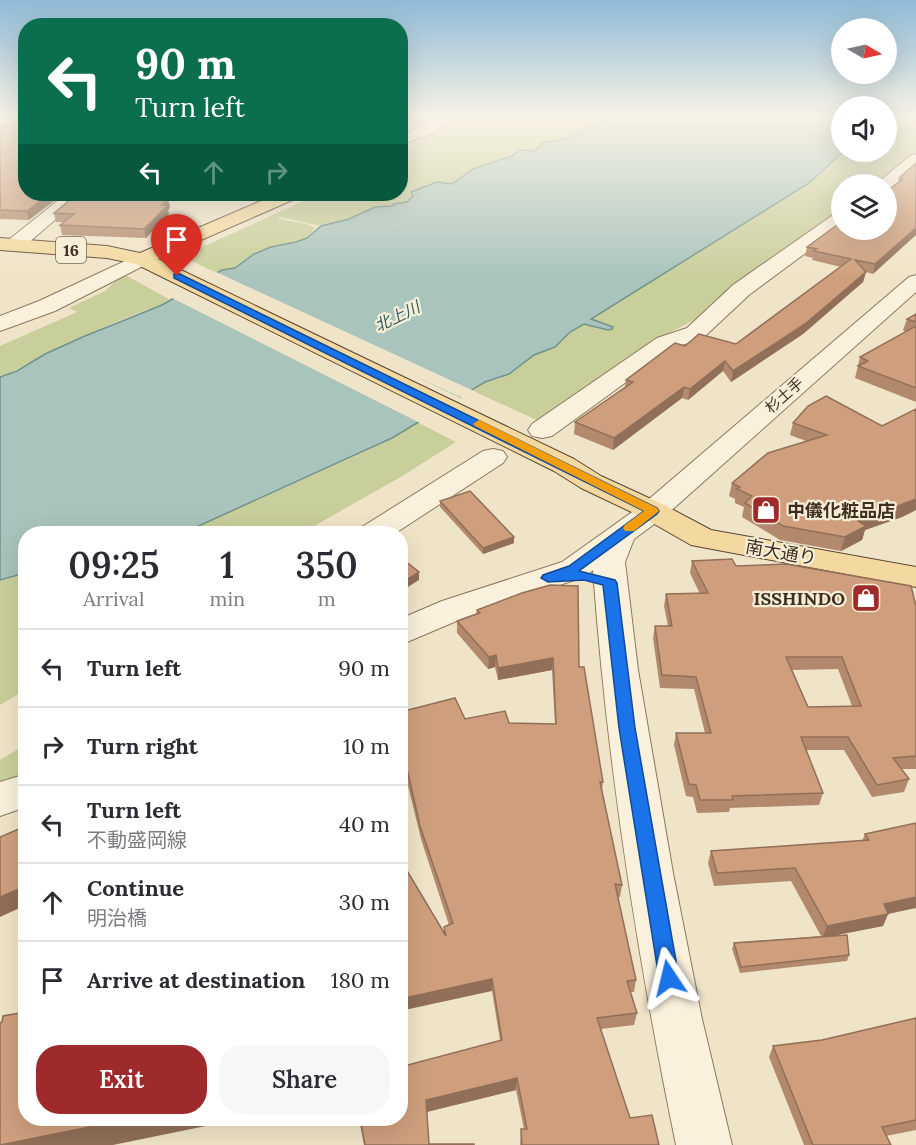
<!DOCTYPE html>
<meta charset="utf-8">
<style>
:root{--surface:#fff;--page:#f7f7f7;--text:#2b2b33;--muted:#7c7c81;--line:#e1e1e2;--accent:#9e2a2b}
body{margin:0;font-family:Lora,"Noto Sans JP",serif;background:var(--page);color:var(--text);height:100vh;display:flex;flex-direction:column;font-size:22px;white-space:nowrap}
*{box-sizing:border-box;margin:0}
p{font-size:20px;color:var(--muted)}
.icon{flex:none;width:33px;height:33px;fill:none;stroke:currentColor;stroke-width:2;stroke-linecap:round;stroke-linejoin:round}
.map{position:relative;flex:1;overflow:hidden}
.drawer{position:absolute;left:18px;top:526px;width:390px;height:600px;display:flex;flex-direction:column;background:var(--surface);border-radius:24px;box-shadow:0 6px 24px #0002}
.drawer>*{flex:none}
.top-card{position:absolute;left:18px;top:18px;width:390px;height:183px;border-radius:24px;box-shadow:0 6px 24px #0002;background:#0b6e4f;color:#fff;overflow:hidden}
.needle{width:39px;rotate:99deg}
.tools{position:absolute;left:831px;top:18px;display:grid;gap:12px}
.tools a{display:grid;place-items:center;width:66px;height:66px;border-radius:50%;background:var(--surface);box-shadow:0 6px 24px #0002;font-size:30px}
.pin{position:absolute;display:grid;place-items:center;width:51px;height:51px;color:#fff;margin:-62px -26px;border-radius:50% 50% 50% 0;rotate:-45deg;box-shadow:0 0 6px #0007}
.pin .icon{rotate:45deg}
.me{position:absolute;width:66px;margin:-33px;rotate:350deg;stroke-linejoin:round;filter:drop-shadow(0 0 4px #0008)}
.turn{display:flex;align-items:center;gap:21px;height:126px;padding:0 18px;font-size:27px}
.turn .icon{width:78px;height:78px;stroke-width:2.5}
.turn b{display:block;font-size:42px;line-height:51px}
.lanes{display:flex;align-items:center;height:57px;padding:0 18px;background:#0003;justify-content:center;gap:30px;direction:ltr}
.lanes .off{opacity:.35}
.eta{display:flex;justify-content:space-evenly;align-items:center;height:102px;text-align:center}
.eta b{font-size:36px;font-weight:600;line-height:42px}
.primary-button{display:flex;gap:12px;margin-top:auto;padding:12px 18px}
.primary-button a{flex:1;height:69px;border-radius:24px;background:var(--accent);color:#fff;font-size:24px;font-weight:600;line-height:69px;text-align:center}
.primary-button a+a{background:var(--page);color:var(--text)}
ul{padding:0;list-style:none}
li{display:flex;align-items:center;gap:18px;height:78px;padding:0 18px;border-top:2px solid var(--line)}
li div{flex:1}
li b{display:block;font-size:22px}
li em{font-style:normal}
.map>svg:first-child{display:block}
.green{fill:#c9cf9b}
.water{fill:#a9c4bc;stroke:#6f938a;stroke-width:1.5}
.pier{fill:#f0e4c8}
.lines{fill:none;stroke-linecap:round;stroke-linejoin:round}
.minor-casing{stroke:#8d765c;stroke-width:2}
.major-casing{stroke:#5b4430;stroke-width:2}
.minor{fill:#faf1dc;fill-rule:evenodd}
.major{fill:#f3d9a0;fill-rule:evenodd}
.wall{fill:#b2896c;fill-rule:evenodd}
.shaded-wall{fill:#916f58}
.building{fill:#cf9f7d;stroke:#916f58;stroke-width:1.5;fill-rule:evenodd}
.route{fill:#1a73e8;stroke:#114b97;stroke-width:1.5}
.slow{fill:#f59e0b}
.labels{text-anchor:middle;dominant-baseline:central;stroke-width:4.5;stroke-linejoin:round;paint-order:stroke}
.far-street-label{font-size:15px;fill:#3d2e20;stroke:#f7eed8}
.shield{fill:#f7eed8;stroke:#756857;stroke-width:1.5}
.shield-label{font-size:16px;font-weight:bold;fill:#3d2e20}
.far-water-label{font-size:16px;font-style:italic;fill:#2f5d5a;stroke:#f7eed8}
.poi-label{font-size:18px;font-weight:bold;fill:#3d2e20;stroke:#f7eed8;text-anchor:start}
.street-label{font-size:18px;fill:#3d2e20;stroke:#f7eed8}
</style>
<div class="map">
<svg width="916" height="1145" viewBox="0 0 916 1145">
<rect width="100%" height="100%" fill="#f0e4c8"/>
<path class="green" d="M 458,118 L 605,118 L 570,138 L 542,143 L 533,151 L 505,157 L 473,169 L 452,184 L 437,182 L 407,202 L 394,204 L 392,206 L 321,226 L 280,217 L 278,219 L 306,224 L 315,228 L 307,238 L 261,251 L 235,268 L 217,273 L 185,258 L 187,254 L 319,194 L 400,194 L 401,152 Z
M 887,118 L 916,118 L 916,151 L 874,184 L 842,184 L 841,209 L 733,286 L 702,316 L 655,340 L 541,422 L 473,391 L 485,382 L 499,379 L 517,369 L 534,355 L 555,347 L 570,332 L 584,324 L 608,330 L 612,327 L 591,319 L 809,183 L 843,152 L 886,152 Z
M 127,276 L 169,299 L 162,305 C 122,317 83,337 46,354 C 30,361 17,371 0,377 L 0,346 L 77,312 L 69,308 L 105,291 L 120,277 Z
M 417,422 L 456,442 L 399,478 L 300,534 L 181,534 L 362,453 L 392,438 Z
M 25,573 L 25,690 L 0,705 L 0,580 Z
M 25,745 L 25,781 L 0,790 L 0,760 Z"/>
<path class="water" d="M 603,118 L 841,118 L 843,152 L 809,183 L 591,319 L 613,327 L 612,329 L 608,330 L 584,324 L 570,332 L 555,347 L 534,355 L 509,374 L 485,382 L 392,438 L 181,534 L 26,534 L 25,573 L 0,580 L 0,377 L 17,371 L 45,354 L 85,336 L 162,305 L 222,270 L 235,268 L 254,254 L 271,247 L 296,242 L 307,238 L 321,226 L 349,219 L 375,207 L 392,206 L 394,204 L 407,202 L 413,196 L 411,192 L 437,182 L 452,184 L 473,169 L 512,156 L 520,150 L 533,151 L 541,146 L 541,143 L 570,138 L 603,120 Z"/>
<path class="pier" d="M 214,271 L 476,392 L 465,399 L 406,372 L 463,399 L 420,423 L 168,296 Z"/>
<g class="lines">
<g class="minor-casing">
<path id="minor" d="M 438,118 L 455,118 L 428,135 L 400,145 L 400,136 Z
M 916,154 L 916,167 L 890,188 L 886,188 L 886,184 L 876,184 L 910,156 Z
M 66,194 L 85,194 L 20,250 L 6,250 L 3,246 L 6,242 Z
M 842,212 L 842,226 L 749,295 L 703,338 L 673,348 L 552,436 L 542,438 L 532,436 L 528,430 L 532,424 L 657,338 L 687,328 L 733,285 L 836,213 Z
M 142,253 L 149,255 L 152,259 L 149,263 L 55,311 L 0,331 L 0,316 L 39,301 Z
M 916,275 L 916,292 L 664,517 L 634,539 L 625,562 L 638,670 L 673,873 L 702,1019 L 732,1145 L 676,1145 C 637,955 607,764 593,570 L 586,576 L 466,617 L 400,645 L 400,619 L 442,601 L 562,562 L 642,505 L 909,277 Z
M 493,449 L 503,451 L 507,457 L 503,463 L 394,534 L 357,534 L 362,527 L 483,451 Z
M 26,774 L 26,807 L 0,816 L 0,782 Z"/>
</g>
<g class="major-casing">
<path id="major" d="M 277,194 L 300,194 L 297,198 L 158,259 L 574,459 L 601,476 L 664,505 L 711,530 L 916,567 L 916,587 L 691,545 L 642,517 L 581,488 L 554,471 L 136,264 L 107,258 L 0,250 L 0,238 L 107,246 L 140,253 Z"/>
</g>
<use href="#minor" class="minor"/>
<use href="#major" class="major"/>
</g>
<path class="wall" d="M 26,123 L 29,220 L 0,219 L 0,126 Z
M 916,163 L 873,274 L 866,272 L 863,282 L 803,334 L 731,382 L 723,371 L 688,400 L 682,398 L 613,450 L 574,434 L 575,422 L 625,387 L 626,380 L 685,346 L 736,344 L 841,267 L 812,260 L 813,258 L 805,256 L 807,247 L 842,230 L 898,183 L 899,178 Z
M 168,194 L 161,199 L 168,199 L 170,208 L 168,210 L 169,214 L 146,238 L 62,235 L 60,225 L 63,222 L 56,222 L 54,213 Z
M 916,314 L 916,402 L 855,378 L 860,357 L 906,332 L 903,330 L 907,319 Z
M 916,409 L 916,510 L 902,517 L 865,530 L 862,540 L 841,551 L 780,540 L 742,517 L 744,507 L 735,503 L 735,499 L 729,496 L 732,483 L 806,441 L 790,435 L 793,423 L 882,426 Z
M 440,501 L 514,543 L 483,554 L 440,507 Z
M 692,561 L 736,566 L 916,606 L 916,769 L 902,769 L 909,779 L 904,792 L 872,797 L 844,750 L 806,750 L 823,793 L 819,805 L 730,808 L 729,812 L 697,813 L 693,797 L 686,796 L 674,745 L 676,733 L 705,733 L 694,689 L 660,688 L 653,638 L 655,626 L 668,626 L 664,606 L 666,594 L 700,594 L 690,573 ZM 838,669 L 852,706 L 808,707 L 792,670 Z
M 477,610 L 579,667 L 603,782 L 602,791 L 622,885 L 620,897 L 618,897 L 636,980 L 634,992 L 630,992 L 637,1013 L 634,1025 L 601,1029 L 630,1118 L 659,1145 L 520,1145 L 521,1129 L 524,1129 L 516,1090 L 427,1112 L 429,1144 L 474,1145 L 364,1145 L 359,1119 L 400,1119 L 500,1040 L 492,991 L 444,932 L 444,927 L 449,925 L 421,839 L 408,786 L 402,770 L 400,771 L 400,712 L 509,723 L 555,724 L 552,670 L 498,680 L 495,667 L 488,669 L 457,633 L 457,621 L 476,614 Z
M 916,823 L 888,914 L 883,926 L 836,935 L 849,955 L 847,961 L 740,973 L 732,949 L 734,943 L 821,936 L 791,881 L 714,886 L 708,863 L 711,851 L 862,841 L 865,834 Z
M 916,1018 L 916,1130 L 886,1136 L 891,1145 L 804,1145 L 769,1057 L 773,1046 L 822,1040 Z"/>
<path class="shaded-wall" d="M 50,194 L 63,194 L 29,220 L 27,211 Z
M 155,194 L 168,194 L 151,207 L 149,198 Z
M 168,199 L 170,208 L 168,210 L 169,214 L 146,238 L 144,229 L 162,205 Z
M 916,228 L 916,235 L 873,274 L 875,264 Z
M 866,272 L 863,282 L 803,334 L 731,382 L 733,371 Z
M 725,361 L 723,371 L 688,400 L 690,389 Z
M 684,387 L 682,398 L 613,450 L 614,438 Z
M 916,499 L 916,510 L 902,517 L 865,530 L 862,540 L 841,551 L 845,537 L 858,521 Z
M 514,537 L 514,543 L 483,554 L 483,548 Z
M 419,572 L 419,580 L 400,592 L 400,584 Z
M 496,655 L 495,667 L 488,669 L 489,657 Z
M 553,658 L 552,670 L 498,680 L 498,668 Z
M 400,758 L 401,758 L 402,770 L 400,771 Z
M 26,886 L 26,905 L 0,917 L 0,897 Z
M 916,897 L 916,908 L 888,914 L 883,926 L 822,938 L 827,926 L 884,904 Z
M 492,979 L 492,991 L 400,1011 L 400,999 Z
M 517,1078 L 516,1090 L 426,1112 L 426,1100 Z
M 129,1119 L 240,1119 L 113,1145 L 0,1145 Z"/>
<path class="building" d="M 26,123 L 26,194 L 50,194 L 27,211 L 0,210 L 0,126 Z
M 916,163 L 916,228 L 875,264 L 855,260 L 866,272 L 805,324 L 733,371 L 725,361 L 690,389 L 684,387 L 614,438 L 575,422 L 633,382 L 626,380 L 675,343 L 685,346 L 699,334 L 736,344 L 851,259 L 814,251 L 817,249 L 807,247 L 841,222 L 842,230 L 886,230 L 886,192 L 903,179 L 899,178 Z
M 77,194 L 155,194 L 149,198 L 168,199 L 162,205 L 168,205 L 144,229 L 60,225 L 74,214 L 54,213 Z
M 916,314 L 916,322 L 907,319 Z
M 916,326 L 916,388 L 858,366 L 868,361 L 860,357 Z
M 826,396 L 882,426 L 916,409 L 916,499 L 858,521 L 866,526 L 845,537 L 783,526 L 745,503 L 752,496 L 737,489 L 740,487 L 732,483 L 768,453 L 827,435 L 793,423 L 808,406 Z
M 470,491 L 514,537 L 483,548 L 440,501 Z
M 400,557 L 419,572 L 400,584 Z
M 732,559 L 736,566 L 786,564 L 911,586 L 916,606 L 916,756 L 893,758 L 909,779 L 877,785 L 848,737 L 801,737 L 823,793 L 732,796 L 733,800 L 700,800 L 696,785 L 689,784 L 676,733 L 711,733 L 696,677 L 662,675 L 655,626 L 672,626 L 666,594 L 708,593 L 692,561 ZM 786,657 L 842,657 L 861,706 L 808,707 Z
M 550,585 L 578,586 L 579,667 L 584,667 L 603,782 L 600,782 L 622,885 L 615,884 L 636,980 L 627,981 L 637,1013 L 597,1018 L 630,1118 L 652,1115 L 659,1145 L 522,1145 L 521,1129 L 527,1129 L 517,1078 L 426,1100 L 429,1144 L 474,1144 L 474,1145 L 365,1145 L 360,1119 L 400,1119 L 400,1067 L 502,1040 L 492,979 L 400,999 L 400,859 L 446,936 L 444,927 L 453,923 L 420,826 L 408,773 L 401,758 L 400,758 L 400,712 L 455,698 L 465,719 L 505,711 L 509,723 L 556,724 L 553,658 L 498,668 L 496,655 L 489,657 L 457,621 L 480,613 L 477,610 L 522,593 Z
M 916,823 L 916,897 L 884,904 L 888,914 L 827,926 L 795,868 L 717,873 L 711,851 L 869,840 L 865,834 Z
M 26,826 L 26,886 L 0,897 L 0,837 Z
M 847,935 L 849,955 L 741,967 L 734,943 Z
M 26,1012 L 26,1119 L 129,1119 L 0,1145 L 0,1023 L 2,1022 L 3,1016 Z
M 916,1018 L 916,1120 L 882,1127 L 891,1145 L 813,1145 L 773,1046 L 822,1040 Z"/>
<linearGradient id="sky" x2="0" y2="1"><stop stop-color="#8fbad6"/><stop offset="0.42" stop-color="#f8f3e6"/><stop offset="1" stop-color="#f8f3e6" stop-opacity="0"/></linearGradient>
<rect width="916" height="278" fill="url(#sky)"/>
<path class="route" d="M 174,274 L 180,274 L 657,508 L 659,511 L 657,514 L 579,571 L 615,580 L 617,583 L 635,728 L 679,978 L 676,984 L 669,987 L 662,984 L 659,978 L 619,728 L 603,585 L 584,580 L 548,582 L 541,578 L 543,575 L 569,566 L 644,511 L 174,278 Z"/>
<path class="slow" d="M 479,420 L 657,508 L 659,511 L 634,531 L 625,531 L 623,528 L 625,525 L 644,511 L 475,426 L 473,424 Z"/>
<defs>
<g id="shop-square" transform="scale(1.5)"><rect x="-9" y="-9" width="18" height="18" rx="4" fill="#9e2a2b" stroke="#f7eed8"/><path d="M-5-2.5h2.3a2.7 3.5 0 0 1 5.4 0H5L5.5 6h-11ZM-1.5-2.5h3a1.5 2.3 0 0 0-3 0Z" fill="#fff"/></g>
</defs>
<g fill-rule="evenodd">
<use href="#shop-square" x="766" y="510"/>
<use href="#shop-square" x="866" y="598"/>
</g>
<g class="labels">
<g class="far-street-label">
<text transform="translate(784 395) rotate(-41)">杉土手</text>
</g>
<rect class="shield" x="56" y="237" width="30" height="26" rx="4.5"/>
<g class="shield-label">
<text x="71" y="250">16</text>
</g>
<g class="far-water-label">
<text transform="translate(397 316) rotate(-26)">北上川</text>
</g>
<g class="poi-label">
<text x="787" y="510">中儀化粧品店</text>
<text x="845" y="598" text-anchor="end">ISSHINDO</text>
</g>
<g class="street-label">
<text transform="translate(781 552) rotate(10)">南大通り</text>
</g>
</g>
</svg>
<div class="tools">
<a><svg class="needle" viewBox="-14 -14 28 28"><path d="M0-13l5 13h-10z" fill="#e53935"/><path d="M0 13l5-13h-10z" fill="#7c7c81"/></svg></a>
<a><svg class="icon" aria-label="sound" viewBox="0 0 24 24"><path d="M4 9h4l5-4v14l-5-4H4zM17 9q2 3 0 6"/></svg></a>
<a><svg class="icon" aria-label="layers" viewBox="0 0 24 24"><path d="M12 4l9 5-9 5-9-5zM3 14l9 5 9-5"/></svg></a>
</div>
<div class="pin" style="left:177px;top:276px;background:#d93025"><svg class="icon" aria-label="arrive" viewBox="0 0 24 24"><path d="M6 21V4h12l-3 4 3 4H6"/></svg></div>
<svg class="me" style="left:669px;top:978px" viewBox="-20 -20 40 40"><path d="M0-17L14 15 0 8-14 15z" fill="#1a73e8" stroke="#fff" stroke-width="4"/></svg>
<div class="top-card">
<div class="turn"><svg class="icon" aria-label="left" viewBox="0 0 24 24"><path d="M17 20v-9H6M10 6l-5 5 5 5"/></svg><div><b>90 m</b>Turn left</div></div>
<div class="lanes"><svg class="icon" aria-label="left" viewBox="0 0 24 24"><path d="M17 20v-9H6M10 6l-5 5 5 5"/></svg><svg class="icon off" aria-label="ahead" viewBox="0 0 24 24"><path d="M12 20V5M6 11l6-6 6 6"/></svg><svg class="icon off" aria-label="right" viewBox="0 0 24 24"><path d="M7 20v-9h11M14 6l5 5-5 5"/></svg></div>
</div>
<section class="drawer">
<div class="eta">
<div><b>09:25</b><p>Arrival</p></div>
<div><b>1</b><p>min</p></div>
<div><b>350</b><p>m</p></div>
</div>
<ul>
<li><svg class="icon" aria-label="left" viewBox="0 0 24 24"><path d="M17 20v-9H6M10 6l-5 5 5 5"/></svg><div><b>Turn left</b></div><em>90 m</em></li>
<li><svg class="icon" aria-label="right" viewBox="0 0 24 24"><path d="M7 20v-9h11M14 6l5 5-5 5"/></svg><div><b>Turn right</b></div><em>10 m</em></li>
<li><svg class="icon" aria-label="left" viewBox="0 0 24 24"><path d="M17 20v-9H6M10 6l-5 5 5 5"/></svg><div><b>Turn left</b><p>不動盛岡線</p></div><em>40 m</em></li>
<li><svg class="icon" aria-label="ahead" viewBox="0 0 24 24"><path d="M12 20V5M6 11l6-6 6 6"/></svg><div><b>Continue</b><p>明治橋</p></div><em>30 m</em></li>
<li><svg class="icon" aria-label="arrive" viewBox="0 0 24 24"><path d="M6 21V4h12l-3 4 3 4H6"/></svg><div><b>Arrive at destination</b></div><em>180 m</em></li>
</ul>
<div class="primary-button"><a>Exit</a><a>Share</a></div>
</section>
</div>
